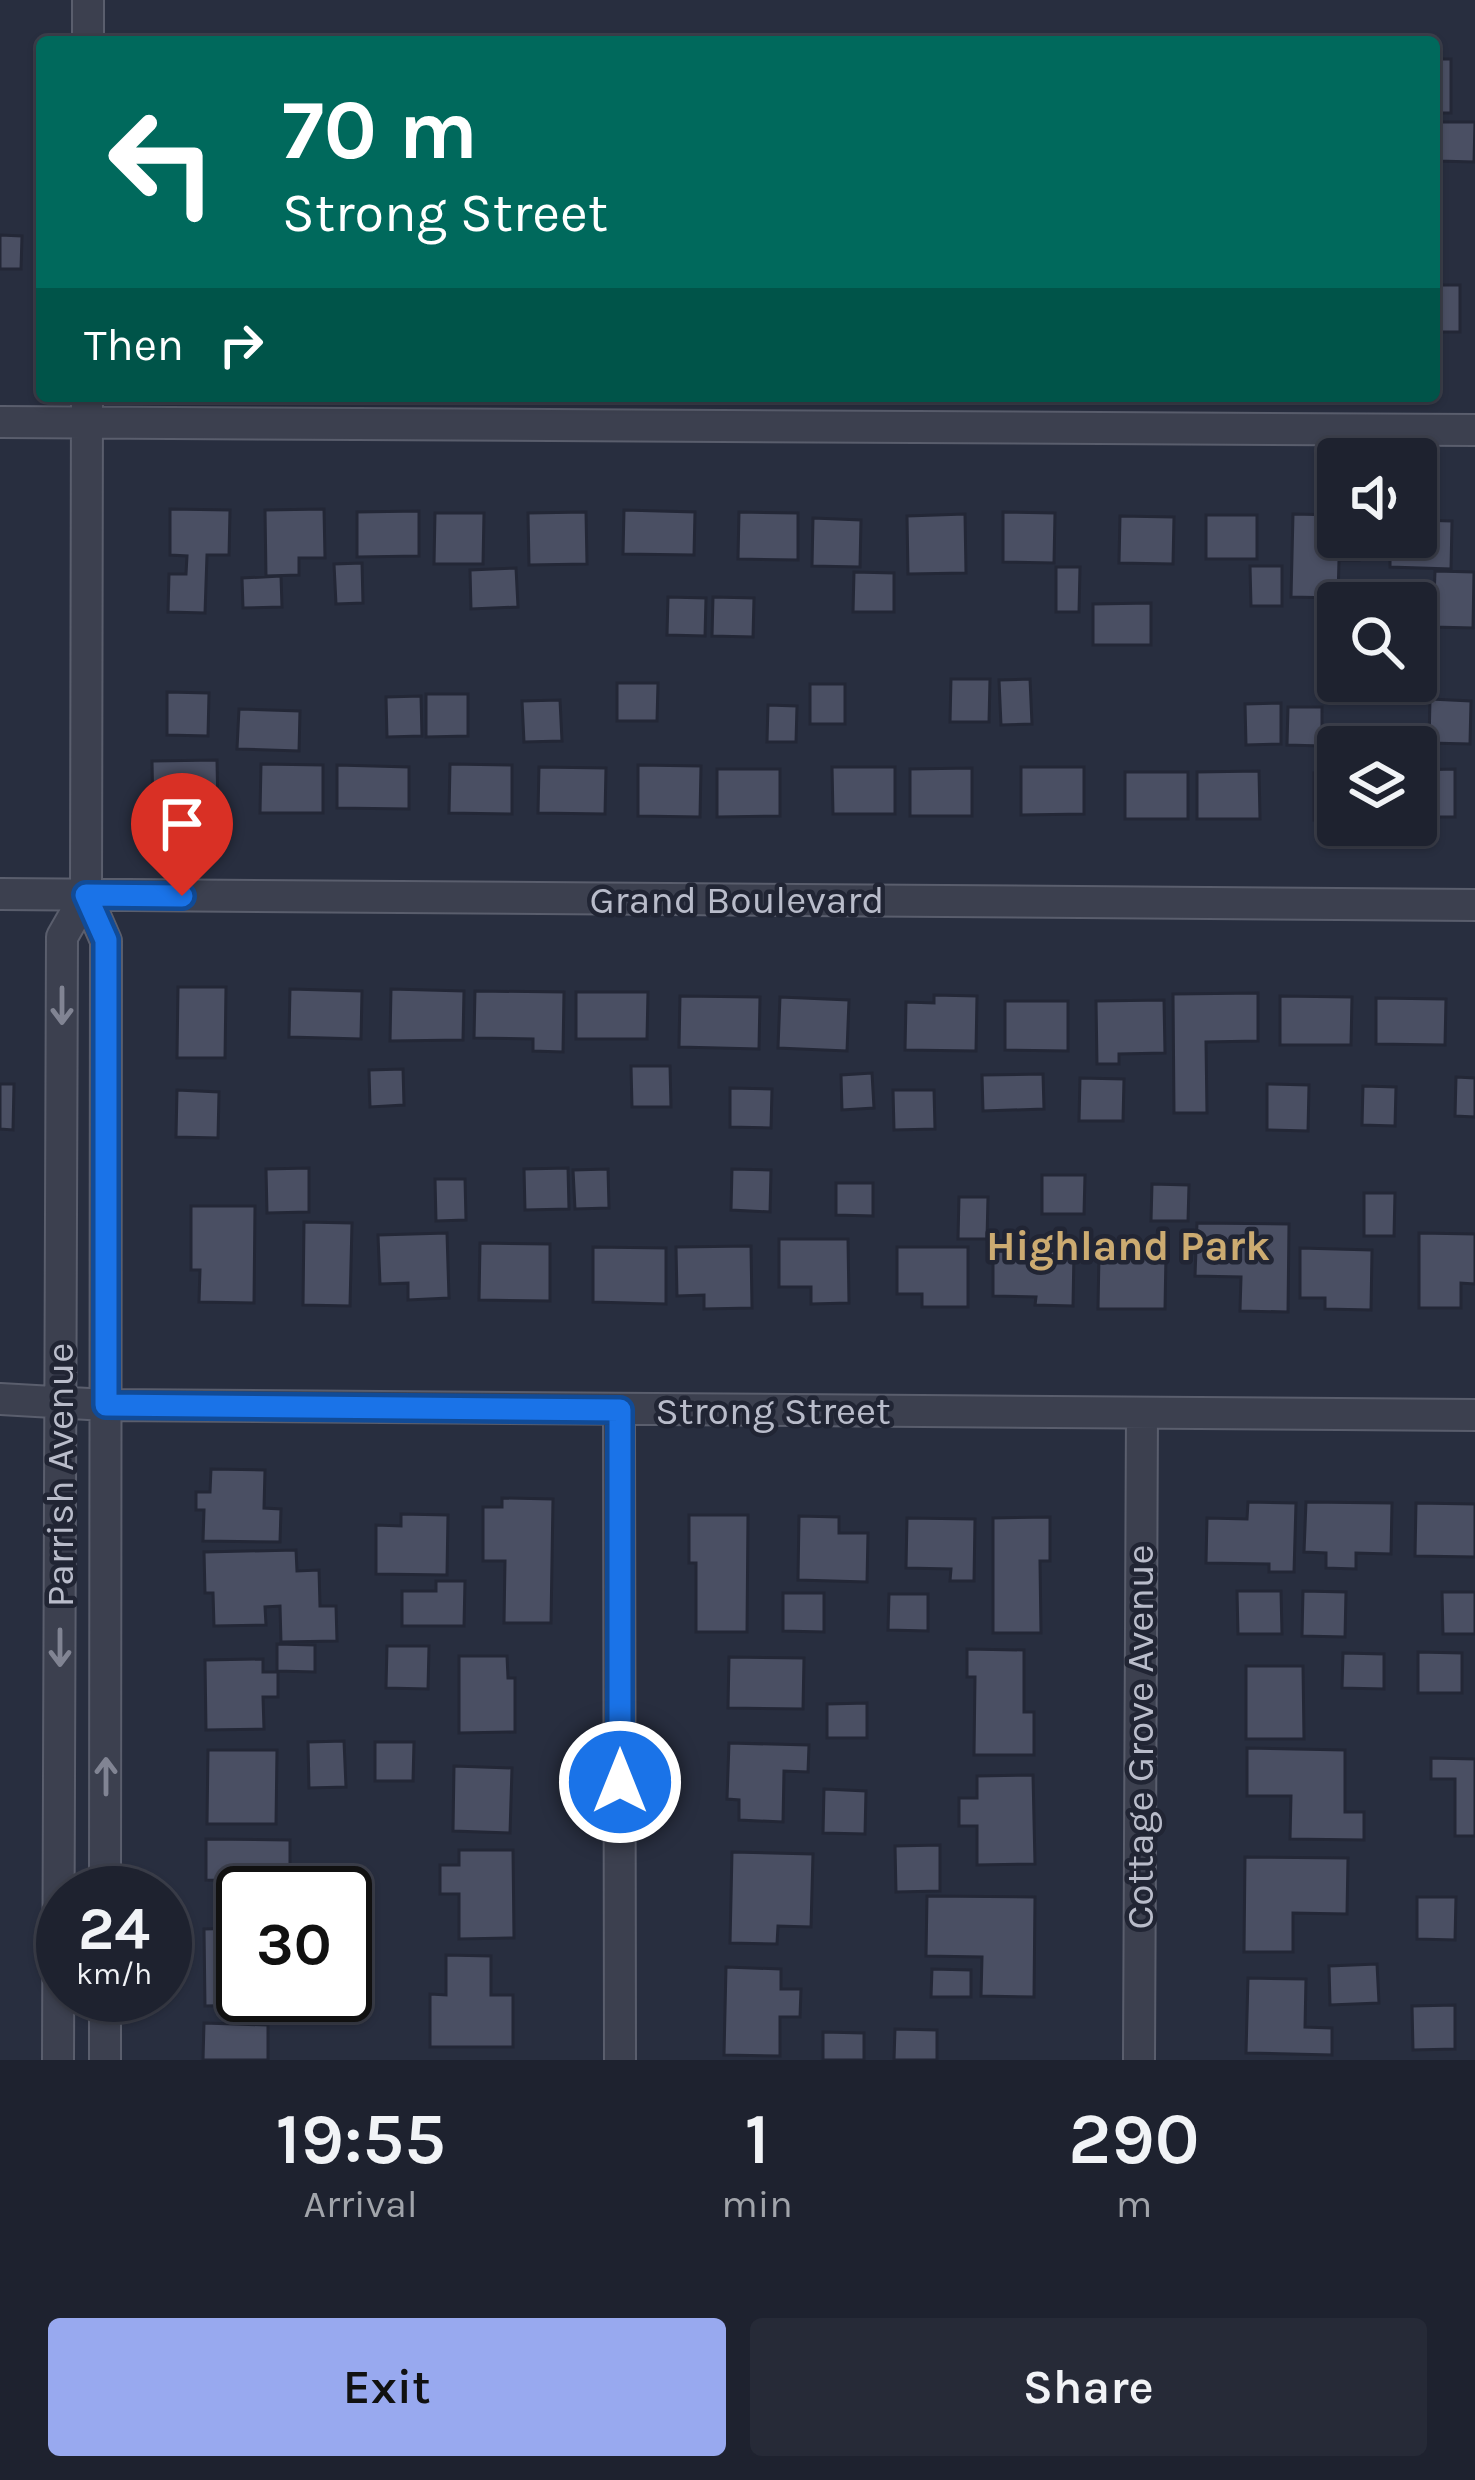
<!DOCTYPE html>
<style>
:root{--surface:#1e222f;--page:#262a37;--text:#f1f3f6;--muted:#a1a4aa;--line:#3c3f4b;--accent:#98a9ef}
body{margin:0;font-family:Karla,sans-serif;background:var(--page);color:var(--text);height:100vh;display:flex;flex-direction:column;font-size:45px;white-space:nowrap}
*{box-sizing:border-box;margin:0}
p{font-size:39px;color:var(--muted)}
.icon{flex:none;width:66px;height:66px;fill:none;stroke:currentColor;stroke-width:2;stroke-linecap:round;stroke-linejoin:round}
.map{position:relative;height:2060px;overflow:hidden}
.drawer{display:flex;flex-direction:column;background:var(--surface);flex:1}
.drawer>*{flex:none}
.hud{position:absolute;left:36px;top:36px;width:1404px;height:366px;border-radius:12px;box-shadow:0 3px 9px #0004,0 0 0 3px var(--line);background:#00695c;color:#fff;overflow:hidden}
.buttons{position:absolute;left:1317px;top:438px;display:grid;gap:24px}
.buttons a{display:grid;place-items:center;width:120px;height:120px;border-radius:12px;background:var(--surface);box-shadow:0 3px 9px #0004,0 0 0 3px var(--line);font-size:60px}
.speed{position:absolute;left:36px;top:1866px;display:flex;gap:24px;font-size:60px;font-weight:700;text-align:center}
.speed>*{display:grid;place-content:center;width:156px;height:156px;border-radius:50%;background:var(--surface);box-shadow:0 3px 9px #0004,0 0 0 3px var(--line);line-height:1}
.speed small{font-size:30px;font-weight:400}
.speed .limit{border:6px solid #111;border-radius:18px;background:#fff;color:#111}
.pin{position:absolute;display:grid;place-items:center;width:102px;height:102px;color:#fff;margin:-123px -51px;border-radius:50% 50% 50% 0;rotate:-45deg;box-shadow:0 0 12px #0007}
.pin .icon{rotate:45deg}
.me{position:absolute;width:132px;margin:-66px;rotate:0deg;stroke-linejoin:round;filter:drop-shadow(0 0 9px #0008)}
.turn{display:flex;align-items:center;gap:42px;height:252px;padding:0 48px;font-size:54px}
.turn .icon{width:156px;height:156px;stroke-width:2.5}
.turn b{display:block;font-size:84px;line-height:102px}
.then{display:flex;align-items:center;height:114px;padding:0 48px;background:#0003;gap:24px;font-size:45px}
.eta{display:flex;justify-content:space-evenly;align-items:center;height:204px;text-align:center}
.eta b{font-size:72px;font-weight:600;line-height:84px}
.button{display:flex;gap:24px;margin-top:auto;padding:24px 48px}
.button a{flex:1;height:138px;border-radius:12px;background:var(--accent);color:#111;font-size:48px;font-weight:600;line-height:138px;text-align:center}
.button a+a{background:var(--page);color:var(--text)}
.map>svg:first-child{display:block}
.building{fill:#4a4f63;stroke:#232736;stroke-width:3}
.lines{fill:none;stroke-linecap:round;stroke-linejoin:round}
.street-casing{stroke:#5a5e6d;stroke-width:34}
.street{stroke:#3c404f;stroke-width:30}
.oneway{stroke:#818493}
.route-casing{stroke:#114b97;stroke-width:30}
.route{stroke:#1a73e8;stroke-width:21}
.labels{text-anchor:middle;dominant-baseline:central;stroke-width:9;stroke-linejoin:round;paint-order:stroke}
.street-label{font-size:39px;fill:#b9bcca;stroke:#212534}
.neighbourhood-label{font-size:42px;font-weight:bold;fill:#ccab71;stroke:#212534}
</style>
<div class="map">
<svg width="1475" height="2060" viewBox="0 0 1475 2060">
<rect width="100%" height="100%" fill="#282e3f"/>
<path class="building" d="M 1434,59 L 1451,59 L 1451,113 L 1434,113 Z
M 1439,122 L 1475,122 L 1474,162 L 1438,161 Z
M 0,235 L 22,236 L 21,269 L 0,269 Z
M 1434,285 L 1460,285 L 1460,332 L 1434,332 Z
M 170,509 L 230,510 L 229,555 L 207,555 L 205,613 L 168,612 L 169,574 L 186,574 L 187,556 L 170,555 Z
M 324,509 L 325,558 L 299,558 L 299,575 L 266,576 L 265,510 Z
M 624,510 L 695,512 L 694,555 L 623,554 Z
M 419,511 L 419,556 L 357,557 L 357,512 Z
M 586,512 L 587,564 L 529,565 L 528,513 Z
M 739,512 L 798,513 L 798,560 L 738,559 Z
M 1003,512 L 1055,513 L 1054,563 L 1003,562 Z
M 435,513 L 484,513 L 483,564 L 434,564 Z
M 965,514 L 966,573 L 908,574 L 907,516 Z
M 1293,514 L 1338,515 L 1338,537 L 1359,537 L 1359,560 L 1339,560 L 1338,598 L 1291,597 Z
M 1206,515 L 1257,515 L 1257,559 L 1206,559 Z
M 1120,516 L 1174,517 L 1173,564 L 1119,563 Z
M 813,518 L 861,520 L 860,567 L 812,566 Z
M 1416,520 L 1452,521 L 1451,569 L 1390,567 L 1390,537 L 1416,537 Z
M 362,563 L 363,603 L 336,604 L 334,564 Z
M 1250,566 L 1282,566 L 1282,606 L 1251,606 Z
M 1056,567 L 1080,567 L 1079,612 L 1056,612 Z
M 516,568 L 518,607 L 471,609 L 470,570 Z
M 1435,571 L 1474,572 L 1473,628 L 1433,627 Z
M 854,572 L 894,573 L 894,612 L 853,612 Z
M 281,576 L 282,607 L 243,608 L 242,578 Z
M 668,597 L 706,598 L 705,636 L 667,635 Z
M 713,597 L 754,598 L 753,637 L 712,636 Z
M 1151,603 L 1151,645 L 1093,645 L 1093,604 Z
M 951,679 L 990,679 L 989,722 L 950,722 Z
M 1030,679 L 1032,724 L 1001,725 L 999,680 Z
M 617,683 L 658,683 L 657,721 L 617,721 Z
M 810,684 L 845,684 L 845,724 L 810,724 Z
M 167,692 L 209,693 L 208,736 L 167,735 Z
M 426,694 L 468,694 L 468,736 L 426,737 Z
M 421,696 L 422,736 L 387,737 L 386,697 Z
M 1430,699 L 1471,701 L 1470,744 L 1429,743 Z
M 560,700 L 562,741 L 524,742 L 522,701 Z
M 1281,703 L 1281,744 L 1246,745 L 1245,704 Z
M 768,705 L 797,706 L 796,742 L 767,742 Z
M 1288,707 L 1322,707 L 1322,746 L 1287,745 Z
M 239,709 L 300,711 L 299,751 L 237,749 Z
M 217,760 L 218,812 L 153,813 L 152,761 Z
M 261,764 L 323,765 L 323,813 L 260,813 Z
M 450,764 L 512,765 L 512,814 L 449,813 Z
M 337,765 L 409,767 L 409,809 L 337,808 Z
M 638,765 L 701,766 L 700,817 L 638,816 Z
M 539,767 L 606,768 L 605,814 L 538,813 Z
M 832,767 L 895,767 L 895,814 L 833,814 Z
M 1021,767 L 1084,767 L 1084,814 L 1021,815 Z
M 972,768 L 972,816 L 910,816 L 910,769 Z
M 717,769 L 780,769 L 780,816 L 717,817 Z
M 1455,769 L 1455,817 L 1416,817 L 1416,770 Z
M 1259,771 L 1260,819 L 1197,819 L 1197,772 Z
M 1125,772 L 1188,772 L 1188,819 L 1125,819 Z
M 1314,773 L 1338,773 L 1338,820 L 1314,820 Z
M 178,987 L 226,987 L 225,1058 L 177,1058 Z
M 290,989 L 362,991 L 361,1039 L 289,1037 Z
M 391,989 L 464,991 L 463,1040 L 390,1041 Z
M 475,991 L 564,992 L 563,1052 L 533,1051 L 533,1039 L 474,1038 Z
M 576,992 L 648,992 L 647,1039 L 576,1039 Z
M 1258,993 L 1258,1041 L 1206,1042 L 1207,1113 L 1174,1113 L 1173,994 Z
M 934,995 L 977,996 L 976,1051 L 905,1050 L 906,1002 L 934,1003 Z
M 680,996 L 760,997 L 759,1049 L 679,1047 Z
M 1280,996 L 1352,997 L 1351,1045 L 1280,1045 Z
M 780,997 L 849,1000 L 847,1051 L 778,1048 Z
M 1376,998 L 1446,999 L 1445,1045 L 1376,1044 Z
M 1164,1000 L 1165,1053 L 1119,1054 L 1119,1064 L 1097,1064 L 1096,1001 Z
M 1005,1001 L 1068,1001 L 1068,1051 L 1005,1050 Z
M 631,1066 L 670,1066 L 671,1107 L 632,1107 Z
M 403,1069 L 404,1105 L 370,1107 L 369,1070 Z
M 872,1073 L 874,1108 L 842,1110 L 841,1075 Z
M 1043,1074 L 1044,1109 L 983,1111 L 982,1075 Z
M 1456,1077 L 1475,1078 L 1475,1117 L 1455,1116 Z
M 1080,1078 L 1124,1079 L 1123,1121 L 1079,1121 Z
M 0,1084 L 14,1084 L 13,1130 L 0,1129 Z
M 1267,1084 L 1309,1085 L 1308,1131 L 1267,1130 Z
M 1363,1086 L 1396,1087 L 1395,1126 L 1362,1125 Z
M 730,1088 L 772,1089 L 771,1128 L 730,1127 Z
M 177,1090 L 219,1092 L 218,1138 L 176,1137 Z
M 893,1090 L 934,1090 L 935,1129 L 894,1130 Z
M 309,1168 L 309,1212 L 267,1213 L 266,1169 Z
M 568,1168 L 569,1209 L 525,1210 L 524,1169 Z
M 608,1169 L 609,1208 L 575,1209 L 573,1170 Z
M 732,1169 L 771,1170 L 770,1212 L 731,1210 Z
M 1042,1175 L 1085,1175 L 1084,1214 L 1042,1214 Z
M 435,1179 L 465,1179 L 466,1220 L 436,1221 Z
M 836,1183 L 873,1183 L 873,1216 L 836,1215 Z
M 1152,1184 L 1189,1185 L 1188,1221 L 1151,1221 Z
M 1364,1193 L 1395,1193 L 1394,1236 L 1364,1236 Z
M 959,1197 L 988,1197 L 987,1239 L 958,1239 Z
M 191,1206 L 255,1206 L 254,1303 L 199,1302 L 200,1270 L 191,1270 Z
M 304,1222 L 352,1223 L 350,1306 L 303,1305 Z
M 1197,1223 L 1289,1224 L 1288,1312 L 1240,1311 L 1241,1277 L 1195,1276 Z
M 447,1233 L 449,1298 L 408,1300 L 408,1283 L 380,1284 L 378,1235 Z
M 1419,1233 L 1475,1234 L 1475,1284 L 1461,1283 L 1461,1308 L 1419,1308 Z
M 779,1239 L 848,1239 L 849,1303 L 811,1304 L 811,1287 L 779,1287 Z
M 480,1243 L 550,1244 L 550,1301 L 479,1300 Z
M 751,1246 L 752,1308 L 704,1309 L 704,1295 L 677,1296 L 676,1247 Z
M 593,1247 L 666,1248 L 666,1304 L 593,1302 Z
M 897,1247 L 968,1247 L 968,1307 L 922,1307 L 922,1294 L 897,1294 Z
M 1300,1248 L 1372,1250 L 1371,1310 L 1325,1309 L 1325,1298 L 1300,1298 Z
M 993,1250 L 1074,1251 L 1073,1306 L 1035,1305 L 1036,1297 L 993,1296 Z
M 1099,1254 L 1166,1254 L 1165,1309 L 1098,1309 Z
M 211,1469 L 265,1470 L 264,1508 L 281,1509 L 280,1542 L 203,1541 L 204,1510 L 196,1510 L 196,1492 L 210,1492 Z
M 502,1498 L 553,1499 L 551,1623 L 504,1623 L 505,1561 L 483,1561 L 483,1507 L 502,1507 Z
M 1248,1502 L 1296,1503 L 1294,1572 L 1269,1572 L 1269,1564 L 1206,1563 L 1207,1518 L 1247,1519 Z
M 1306,1502 L 1392,1503 L 1391,1554 L 1356,1553 L 1356,1569 L 1326,1568 L 1326,1553 L 1304,1552 Z
M 1416,1503 L 1475,1504 L 1475,1557 L 1415,1556 Z
M 401,1514 L 448,1515 L 447,1575 L 376,1574 L 376,1525 L 401,1526 Z
M 689,1515 L 748,1515 L 747,1632 L 696,1632 L 696,1563 L 689,1563 Z
M 799,1516 L 839,1517 L 839,1533 L 868,1533 L 867,1582 L 798,1580 Z
M 1050,1517 L 1050,1561 L 1040,1561 L 1041,1633 L 993,1633 L 993,1518 Z
M 907,1518 L 975,1519 L 974,1581 L 950,1581 L 951,1569 L 906,1568 Z
M 296,1550 L 297,1571 L 319,1570 L 320,1606 L 336,1606 L 337,1641 L 281,1642 L 280,1606 L 265,1607 L 266,1625 L 214,1626 L 213,1593 L 205,1593 L 204,1552 Z
M 436,1581 L 465,1581 L 464,1626 L 402,1626 L 402,1591 L 436,1591 Z
M 1237,1591 L 1281,1591 L 1282,1634 L 1238,1634 Z
M 1303,1591 L 1346,1592 L 1345,1637 L 1302,1636 Z
M 1442,1592 L 1475,1592 L 1475,1634 L 1443,1634 Z
M 783,1593 L 824,1593 L 824,1632 L 783,1631 Z
M 889,1594 L 928,1594 L 928,1631 L 888,1630 Z
M 277,1644 L 315,1645 L 315,1672 L 277,1671 Z
M 387,1646 L 429,1646 L 428,1689 L 386,1688 Z
M 967,1649 L 1024,1650 L 1024,1712 L 1034,1712 L 1034,1755 L 974,1755 L 975,1677 L 967,1677 Z
M 1418,1652 L 1462,1653 L 1462,1693 L 1418,1693 Z
M 1343,1653 L 1384,1654 L 1384,1689 L 1342,1688 Z
M 459,1656 L 507,1656 L 508,1678 L 515,1678 L 515,1732 L 459,1733 Z
M 729,1657 L 804,1658 L 803,1709 L 728,1708 Z
M 263,1659 L 263,1672 L 278,1672 L 278,1697 L 263,1697 L 264,1729 L 206,1730 L 205,1660 Z
M 1246,1666 L 1303,1666 L 1304,1739 L 1246,1739 Z
M 867,1703 L 867,1738 L 827,1738 L 827,1704 Z
M 344,1741 L 346,1787 L 309,1788 L 308,1742 Z
M 375,1742 L 414,1742 L 413,1781 L 375,1781 Z
M 729,1743 L 809,1745 L 808,1772 L 784,1771 L 783,1822 L 739,1820 L 739,1800 L 727,1799 Z
M 1247,1748 L 1345,1750 L 1345,1812 L 1364,1812 L 1364,1840 L 1290,1839 L 1291,1796 L 1247,1796 Z
M 208,1750 L 277,1750 L 276,1824 L 207,1824 Z
M 1431,1758 L 1475,1759 L 1475,1836 L 1455,1836 L 1455,1779 L 1431,1779 Z
M 454,1766 L 512,1768 L 510,1833 L 453,1831 Z
M 1033,1775 L 1035,1864 L 977,1865 L 977,1826 L 959,1826 L 959,1798 L 977,1798 L 977,1776 Z
M 824,1789 L 866,1791 L 865,1834 L 823,1833 Z
M 206,1839 L 290,1840 L 290,1893 L 243,1893 L 242,1919 L 242,1881 L 206,1880 Z
M 940,1845 L 940,1891 L 896,1892 L 895,1846 Z
M 459,1850 L 513,1850 L 514,1938 L 459,1939 L 459,1894 L 440,1894 L 440,1865 L 459,1865 Z
M 732,1852 L 813,1854 L 811,1927 L 778,1926 L 777,1944 L 730,1943 Z
M 1245,1857 L 1348,1858 L 1347,1914 L 1293,1913 L 1293,1952 L 1244,1952 Z
M 927,1896 L 1035,1897 L 1034,1997 L 981,1996 L 982,1957 L 926,1956 Z
M 1417,1897 L 1456,1897 L 1455,1940 L 1417,1939 Z
M 243,1928 L 243,1995 L 257,1995 L 257,2005 L 205,2006 L 204,1929 Z
M 446,1955 L 491,1956 L 491,1995 L 513,1995 L 513,2047 L 430,2047 L 430,1994 L 446,1995 Z
M 1377,1964 L 1379,2003 L 1330,2005 L 1329,1966 Z
M 726,1967 L 781,1969 L 781,1989 L 801,1989 L 800,2017 L 780,2017 L 780,2056 L 724,2055 Z
M 932,1969 L 971,1970 L 971,1997 L 931,1997 Z
M 1248,1978 L 1306,1979 L 1305,2027 L 1332,2028 L 1332,2055 L 1246,2053 Z
M 295,1995 L 339,1995 L 339,2019 L 295,2018 Z
M 1455,2005 L 1455,2049 L 1413,2050 L 1412,2006 Z
M 204,2023 L 268,2025 L 268,2060 L 203,2060 Z
M 895,2029 L 937,2030 L 937,2060 L 894,2060 Z
M 823,2032 L 864,2033 L 864,2060 L 823,2060 Z"/>
<g class="lines">
<g class="street-casing">
<path id="street" d="M 88,42 L 88,0
M 87,396 L 86,895 L 106,941 L 105,1893
M 0,422 L 1475,430
M 0,894 L 1475,905
M 0,1399 L 106,1405 L 1475,1415
M 619,1410 L 620,2060
M 58,2060 L 62,937 L 86,895
M 105,2060 L 105,1995
M 1139,2060 L 1142,1413"/>
</g>
<use href="#street" class="street"/>
</g>
<defs><path id="oneway-shaft" d="M-6 0H5M1.5-3L5.5 0L1.5 3" fill="none" stroke-width="1.6" stroke-linecap="round" stroke-linejoin="round" transform="scale(3)"/></defs>
<g class="oneway">
<use href="#oneway-shaft" transform="translate(62 1006) rotate(90)"/>
<use href="#oneway-shaft" transform="translate(60 1648) rotate(90)"/>
<use href="#oneway-shaft" transform="translate(106 1776) rotate(-90)"/>
</g>
<g class="lines">
<g class="route-casing">
<path id="route" d="M 182,896 L 86,895 L 106,940 L 106,1405 L 620,1410 L 620,1782"/>
</g>
<use href="#route" class="route"/>
</g>
<g class="labels">
<g class="street-label">
<text x="737" y="900">Grand Boulevard</text>
<text x="773" y="1411">Strong Street</text>
<text transform="translate(60 1475) rotate(-90)">Parrish Avenue</text>
<text transform="translate(1140 1737) rotate(-90)">Cottage Grove Avenue</text>
</g>
<g class="neighbourhood-label">
<text x="1128" y="1246">Highland Park</text>
</g>
</g>
</svg>
<div class="buttons">
<a><svg class="icon" aria-label="sound" viewBox="0 0 24 24"><path d="M4 9h4l5-4v14l-5-4H4zM17 9q2 3 0 6"/></svg></a>
<a><svg class="icon" aria-label="search" viewBox="0 0 24 24"><circle cx="10" cy="10" r="6"/><path d="M15 15l6 6"/></svg></a>
<a><svg class="icon" aria-label="layers" viewBox="0 0 24 24"><path d="M12 4l9 5-9 5-9-5zM3 14l9 5 9-5"/></svg></a>
</div>
<div class="speed"><div>24<small>km/h</small></div><div class="limit">30</div></div>
<div class="pin" style="left:182px;top:896px;background:#d93025"><svg class="icon" aria-label="arrive" viewBox="0 0 24 24"><path d="M6 21V4h12l-3 4 3 4H6"/></svg></div>
<svg class="me" style="left:620px;top:1782px" viewBox="-20 -20 40 40"><circle r="17" fill="#1a73e8" stroke="#fff" stroke-width="3"/><path d="M0-11L8 9 0 5-8 9z" fill="#fff"/></svg>
<div class="hud">
<div class="turn"><svg class="icon" aria-label="left" viewBox="0 0 24 24"><path d="M17 20v-9H6M10 6l-5 5 5 5"/></svg><div><b>70 m</b>Strong Street</div></div>
<div class="then">Then<svg class="icon" aria-label="right" viewBox="0 0 24 24"><path d="M7 20v-9h11M14 6l5 5-5 5"/></svg></div>
</div>
</div>
<section class="drawer">
<div class="eta">
<div><b>19:55</b><p>Arrival</p></div>
<div><b>1</b><p>min</p></div>
<div><b>290</b><p>m</p></div>
</div>
<div class="button"><a>Exit</a><a>Share</a></div>
</section>
